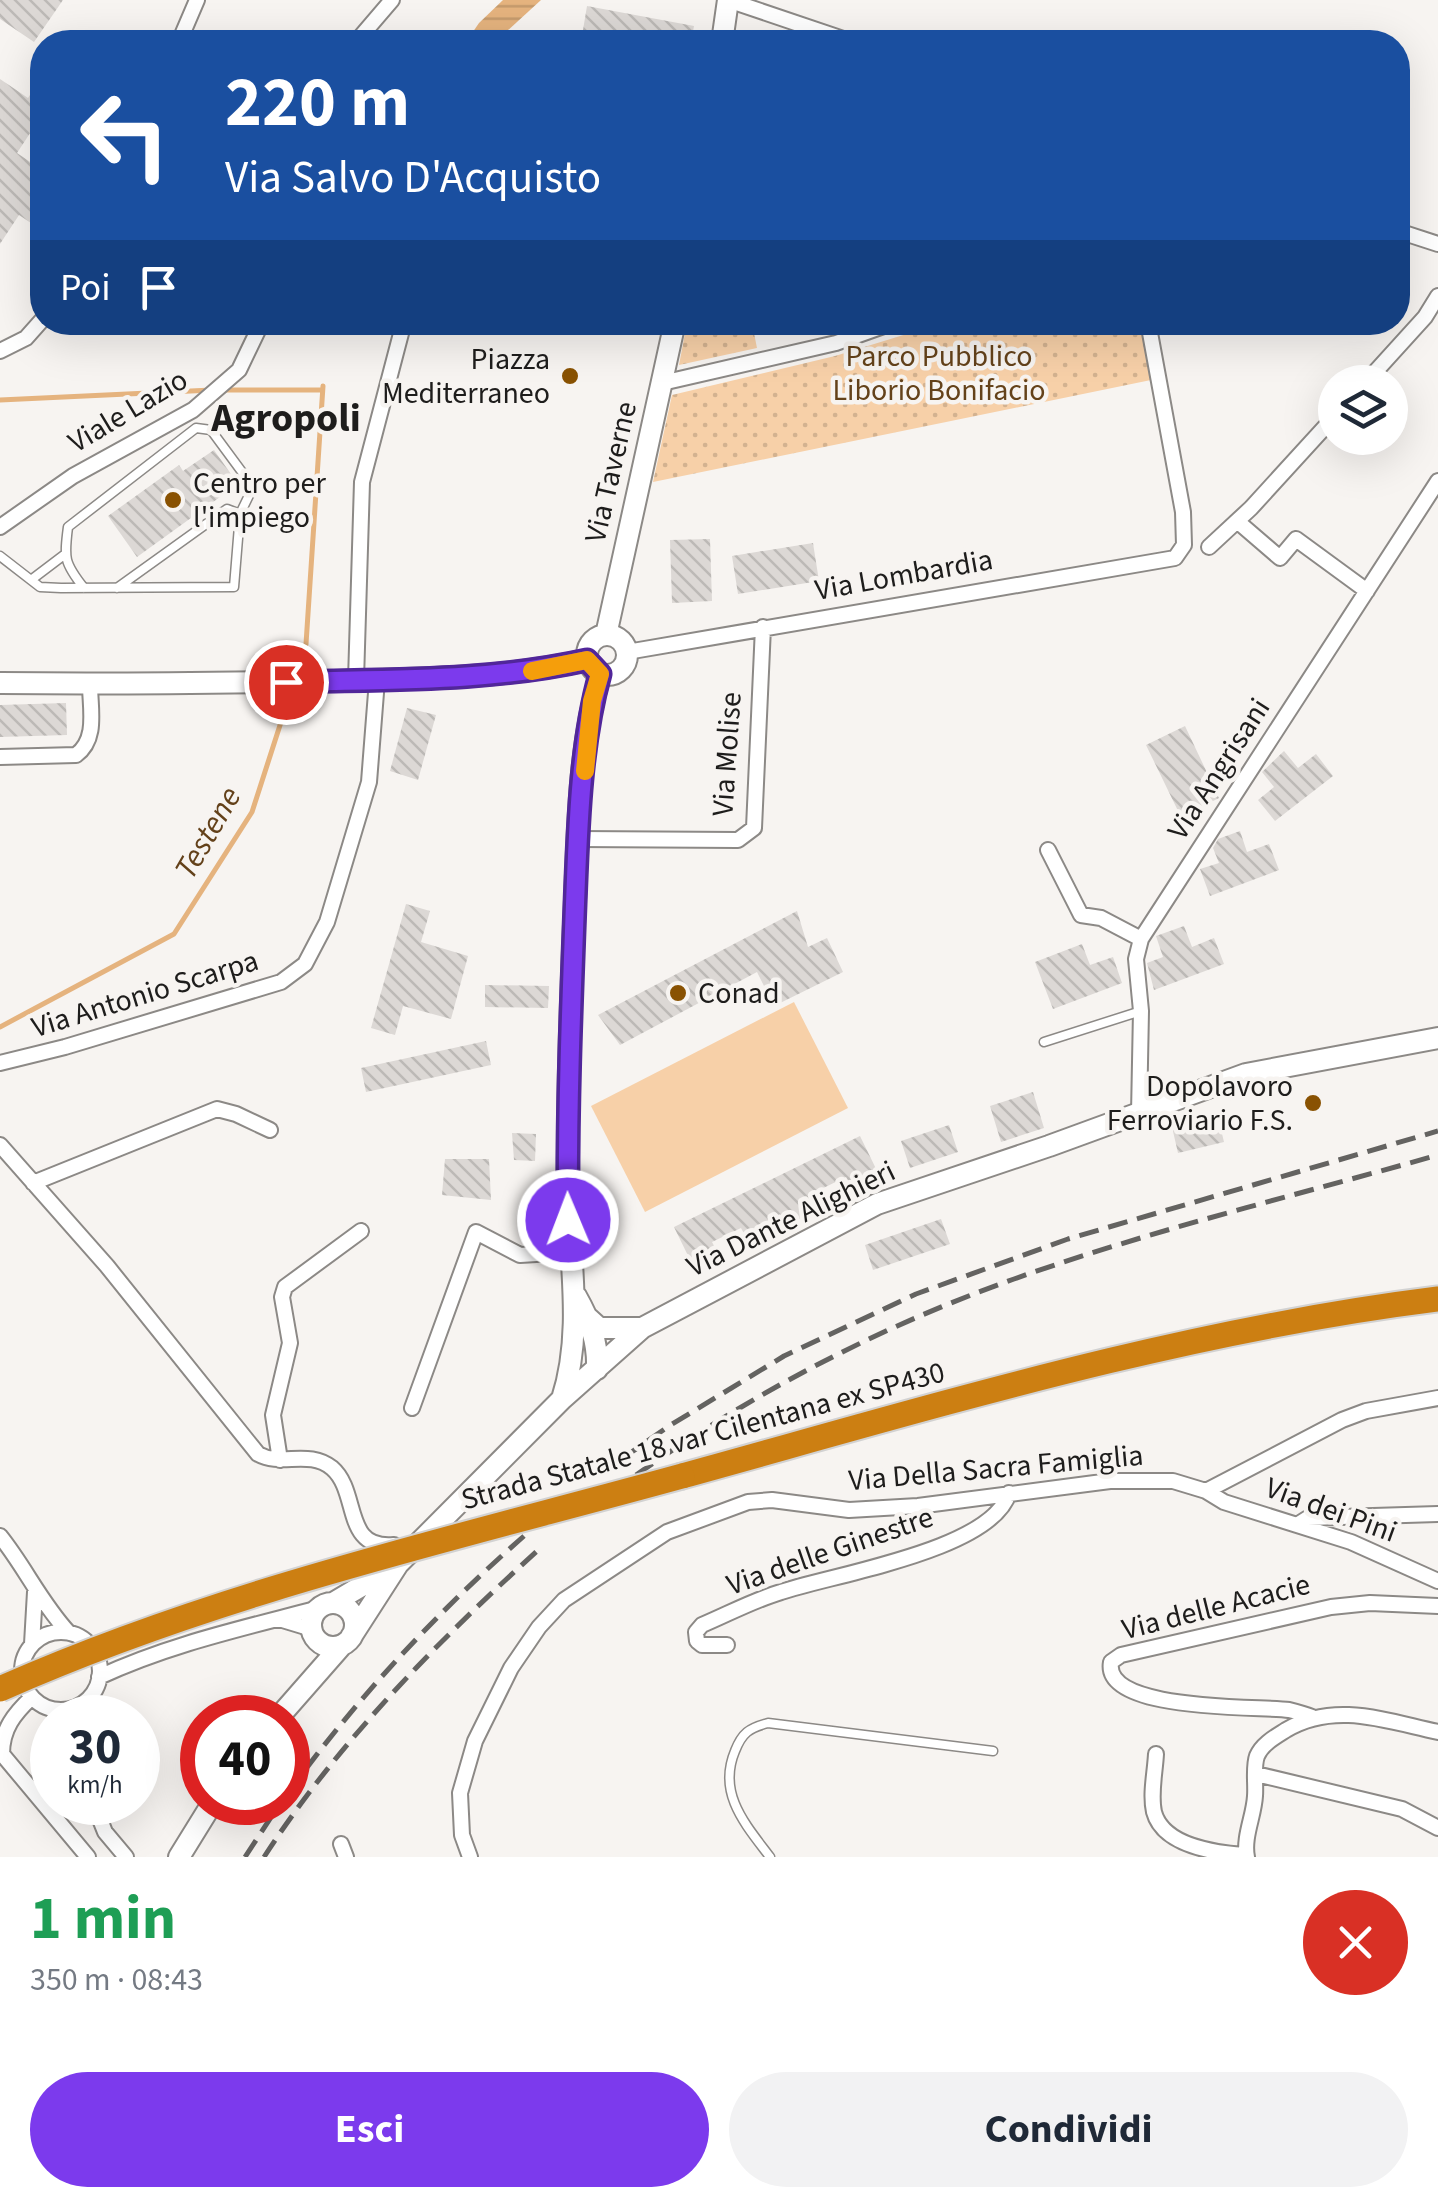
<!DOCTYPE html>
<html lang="it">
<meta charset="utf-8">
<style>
:root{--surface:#fff;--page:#f2f2f3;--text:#1f2937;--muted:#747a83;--accent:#7c3aed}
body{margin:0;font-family:"Source Sans 3",sans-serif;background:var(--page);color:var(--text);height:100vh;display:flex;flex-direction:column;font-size:38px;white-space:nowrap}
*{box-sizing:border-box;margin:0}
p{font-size:32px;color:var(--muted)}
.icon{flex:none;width:55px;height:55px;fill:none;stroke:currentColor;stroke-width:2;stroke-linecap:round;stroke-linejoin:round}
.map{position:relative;height:1857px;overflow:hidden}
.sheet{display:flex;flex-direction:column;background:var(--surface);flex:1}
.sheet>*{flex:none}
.hud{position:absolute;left:30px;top:30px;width:1380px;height:305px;border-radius:40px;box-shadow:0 10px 40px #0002;background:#1a4fa0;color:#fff;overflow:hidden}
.buttons{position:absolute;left:1318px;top:365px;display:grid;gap:20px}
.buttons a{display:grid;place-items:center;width:90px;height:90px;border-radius:50%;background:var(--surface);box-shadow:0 10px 40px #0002;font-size:50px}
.speed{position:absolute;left:30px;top:1695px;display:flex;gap:20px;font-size:50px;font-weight:700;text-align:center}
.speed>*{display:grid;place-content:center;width:130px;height:130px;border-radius:50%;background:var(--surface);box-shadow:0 10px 40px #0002;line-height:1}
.speed small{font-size:25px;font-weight:400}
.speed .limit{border:15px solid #d22;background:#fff;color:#111}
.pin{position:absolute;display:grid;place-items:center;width:85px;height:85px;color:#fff;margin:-42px;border:5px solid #fff;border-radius:50%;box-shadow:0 2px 10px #0007}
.me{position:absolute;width:110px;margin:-55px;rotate:359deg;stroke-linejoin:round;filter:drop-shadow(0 0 8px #0008)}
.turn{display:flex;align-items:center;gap:35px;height:210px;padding:0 30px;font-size:45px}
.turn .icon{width:130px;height:130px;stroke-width:2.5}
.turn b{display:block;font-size:70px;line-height:85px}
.then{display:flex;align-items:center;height:95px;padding:0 30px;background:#0003;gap:20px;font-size:38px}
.round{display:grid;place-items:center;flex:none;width:105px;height:105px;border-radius:52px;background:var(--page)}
.summary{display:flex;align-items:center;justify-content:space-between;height:170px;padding:0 30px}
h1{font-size:60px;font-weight:700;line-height:75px;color:#1e9e55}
.cta{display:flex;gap:20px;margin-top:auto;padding:20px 30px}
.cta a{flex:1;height:115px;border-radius:60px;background:var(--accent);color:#fff;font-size:40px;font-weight:700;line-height:115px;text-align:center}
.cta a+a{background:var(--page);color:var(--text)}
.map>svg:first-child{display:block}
.green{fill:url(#green-dots)}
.pitch{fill:#f7d0a8}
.water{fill:url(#water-rules)}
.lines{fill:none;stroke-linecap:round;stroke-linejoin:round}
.stream{stroke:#e5b37e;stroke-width:5}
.building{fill:url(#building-back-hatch)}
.lane-casing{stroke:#8c8986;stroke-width:11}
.street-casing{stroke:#8c8986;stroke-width:18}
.secondary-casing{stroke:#8c8986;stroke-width:24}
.highway-casing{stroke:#d2d2d2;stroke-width:29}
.lane{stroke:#fff;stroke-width:8}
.street{stroke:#fff;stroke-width:14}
.secondary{stroke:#fff;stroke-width:20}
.highway{stroke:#cc7f12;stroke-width:25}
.rail{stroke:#646361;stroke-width:5;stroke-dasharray:20 10;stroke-linecap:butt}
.highway-bridge-casing{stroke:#d2d2d2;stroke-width:29;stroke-linecap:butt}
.highway-bridge{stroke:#cc7f12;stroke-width:25}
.route-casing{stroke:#51269a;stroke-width:25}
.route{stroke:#7c3aed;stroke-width:18}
.slow{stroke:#f59e0b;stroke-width:18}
.poi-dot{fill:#895202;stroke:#f7f4f1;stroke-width:4}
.labels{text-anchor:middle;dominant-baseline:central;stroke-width:9;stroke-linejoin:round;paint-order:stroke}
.park-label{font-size:30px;fill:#64421a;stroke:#f7f4f1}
.poi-label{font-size:30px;fill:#1e1d1c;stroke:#f7f4f1;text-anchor:end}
.street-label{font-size:30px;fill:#1e1d1c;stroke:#f7f4f1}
.water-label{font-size:32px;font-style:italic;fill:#63411a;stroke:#f7f4f1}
.district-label{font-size:40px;font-weight:bold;fill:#1e1d1c;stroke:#f7f4f1}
</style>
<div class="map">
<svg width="1438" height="1857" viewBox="0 0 1438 1857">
<defs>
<pattern id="green-dots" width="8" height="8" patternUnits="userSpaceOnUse" patternTransform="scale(2.5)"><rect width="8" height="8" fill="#f7d0a8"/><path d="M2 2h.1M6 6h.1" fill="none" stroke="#d3b290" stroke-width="1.8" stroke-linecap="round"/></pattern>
<pattern id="water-rules" width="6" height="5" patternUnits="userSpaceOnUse" patternTransform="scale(2.5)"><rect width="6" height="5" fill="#e5b37e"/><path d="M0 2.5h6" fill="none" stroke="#c49a6c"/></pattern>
<pattern id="building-back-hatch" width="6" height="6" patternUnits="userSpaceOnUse" patternTransform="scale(2.5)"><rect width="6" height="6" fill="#dcd8d5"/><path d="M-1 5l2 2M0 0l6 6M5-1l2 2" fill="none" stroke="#bcb9b6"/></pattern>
</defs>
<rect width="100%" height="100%" fill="#f7f4f1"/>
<path class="green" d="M 933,322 L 1140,323 L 1151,380 L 653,482 L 672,395 L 835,356 L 923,329 Z
M 687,323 L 752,323 L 757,348 L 679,365 Z"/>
<path class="pitch" d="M 794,1002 L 848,1108 L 645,1212 L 591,1106 Z"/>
<path class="water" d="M 503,0 L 541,0 L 495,42 L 466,42 L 479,23 Z"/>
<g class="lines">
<path class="stream" d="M 223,390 L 322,390
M 0,400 L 212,390
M 295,678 L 306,644 L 323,386
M 0,1027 L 174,934 L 252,812 L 292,688"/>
</g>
<path class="building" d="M 0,0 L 63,0 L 34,42 L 0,19 Z
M 587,6 L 694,26 L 691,42 L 581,42 Z
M 42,76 L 42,115 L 17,153 L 42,170 L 42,206 L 31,223 L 19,215 L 0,244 L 0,79 L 28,98 Z
M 214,450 L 238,484 L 137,557 L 108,516 L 179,465 L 183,471 Z
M 710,539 L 712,601 L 672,603 L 670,540 Z
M 813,543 L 819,581 L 738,594 L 732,556 Z
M 66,703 L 67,735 L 0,737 L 0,705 Z
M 407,708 L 436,715 L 418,780 L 390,771 Z
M 1185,726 L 1219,798 L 1181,817 L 1146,745 Z
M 1284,751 L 1298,768 L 1316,754 L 1333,776 L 1275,821 L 1258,800 L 1274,787 L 1262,772 Z
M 1240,831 L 1247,852 L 1269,844 L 1279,870 L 1210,896 L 1200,869 L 1219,863 L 1213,848 L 1218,839 Z
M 406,904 L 430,911 L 421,942 L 468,956 L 451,1019 L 403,1006 L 395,1035 L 371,1028 Z
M 797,911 L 808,947 L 827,938 L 843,972 L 774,1006 L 757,972 L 620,1045 L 598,1015 Z
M 1184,926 L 1192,947 L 1214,938 L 1224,964 L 1154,990 L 1147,963 L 1163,957 L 1156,936 Z
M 1082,944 L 1090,965 L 1113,957 L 1122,983 L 1053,1009 L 1035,962 Z
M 485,985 L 549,986 L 548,1008 L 485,1007 Z
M 486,1041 L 491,1065 L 366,1092 L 361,1068 Z
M 1033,1092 L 1044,1128 L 1001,1142 L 990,1106 Z
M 1218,1117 L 1224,1142 L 1178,1153 L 1172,1127 Z
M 949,1125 L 958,1152 L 910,1168 L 901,1141 Z
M 512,1133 L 536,1134 L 535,1161 L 514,1160 Z
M 860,1136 L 881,1179 L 854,1192 L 846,1177 L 815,1192 L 822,1208 L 796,1221 L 749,1243 L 741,1228 L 712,1242 L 720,1257 L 695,1270 L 674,1227 Z
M 445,1159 L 489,1159 L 491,1200 L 442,1195 Z
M 941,1219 L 950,1244 L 873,1270 L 865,1245 Z"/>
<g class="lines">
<g class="lane-casing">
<path id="lane" d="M 0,556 L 40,587 L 61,588 L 234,587 L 240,514 L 253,487 L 211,430 L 196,428 L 68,527 C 64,558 64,563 84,588
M 31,580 L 64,555
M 117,588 L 227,509 L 240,514
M 1044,1042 L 1141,1011
M 770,1857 C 746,1825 717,1794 735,1751 C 742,1733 749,1728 768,1723 L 993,1751"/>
</g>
<g class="street-casing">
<path id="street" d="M 728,0 L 852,42
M 179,42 L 197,0
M 356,42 L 392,0
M 1398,231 L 1438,244
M 0,351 L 26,338 L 42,320
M 1366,382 L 1425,317 L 1438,296
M 662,383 L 836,343 L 895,322
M 1237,521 L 1280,558 L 1296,539 L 1367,591
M 0,527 L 73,476 L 193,410 L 239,370 L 262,322
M 1209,547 L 1251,508 L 1335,416
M 627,652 L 1175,558 L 1184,545 L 1183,512 L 1148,322
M 356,680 L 362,482 L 404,322
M 0,757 L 76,755 C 98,739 90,709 90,684
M 578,839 L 738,840 L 754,828 L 763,627
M 1048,850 L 1081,915 L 1101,918 L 1141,939
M 0,1063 L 65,1047 L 281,982 L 305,964 L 327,922 L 369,782 L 377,680
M 1139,1114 L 1141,1011 L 1136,959 L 1141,939 L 1438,481
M 0,1145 L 107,1266 L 258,1454 C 281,1467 309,1449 332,1468 C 360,1492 342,1550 394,1545
M 33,1183 L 217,1109 L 236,1114 L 270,1130
M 412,1408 L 476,1232 L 520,1255 L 569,1252
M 280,1460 L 273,1415 L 290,1343 L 282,1297 L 285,1287 L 361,1231
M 1206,1491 L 1342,1420 L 1366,1411 L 1438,1398
M 1297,1525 L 1308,1518 L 1438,1514
M 0,1536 C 25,1567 41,1603 69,1633
M 279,1619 L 312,1629
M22 1671a39 39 0 1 1 78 0a39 39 0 1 1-78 0Z
M 32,1644 L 35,1592
M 727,1645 L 702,1645 L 697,1641 L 696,1632 L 702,1625 C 728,1614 754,1600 781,1592 C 835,1574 992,1550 1009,1493
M 99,1677 C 170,1644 244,1628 319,1608
M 32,1697 C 14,1714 2,1729 2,1754 L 88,1857
M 1312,1717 C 1305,1714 1297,1712 1289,1710 C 1258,1706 1102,1712 1111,1662 L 1121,1655 L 1331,1607 L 1370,1603 L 1438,1606
M 1156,1754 C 1155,1773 1150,1794 1154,1812 C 1163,1846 1216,1853 1245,1855
M 1256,1774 L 1402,1809 L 1438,1828
M 93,1802 L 105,1832 L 126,1857
M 341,1844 L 346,1857
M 470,1857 L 462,1835 L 460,1793 L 475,1741 L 511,1668 L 539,1627 L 564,1600 L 667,1532 L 748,1502 L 772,1500 L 849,1510 L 918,1506 L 1110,1481 L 1173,1481 L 1206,1491 L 1224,1502 L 1351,1542 L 1438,1581
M 1247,1857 C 1243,1837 1254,1816 1255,1796 C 1256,1784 1253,1767 1257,1756 C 1262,1744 1275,1737 1286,1730 C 1335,1701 1386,1721 1438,1732"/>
</g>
<g class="secondary-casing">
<path id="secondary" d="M 722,42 L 728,0
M587 655a20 20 0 1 1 40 0a20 20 0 1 1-40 0Z
M 606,635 L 675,322
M 0,683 C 110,684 219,683 328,681 C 416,679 501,679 587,660
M 576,1296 C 590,1321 598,1341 597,1369
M 588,1318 L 599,1328 L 642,1328
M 562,1399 C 584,1331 569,1258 568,1189 C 567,1092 571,997 575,900 C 578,826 579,746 600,675
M 333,1603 L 392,1568
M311 1625a22 22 0 1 1 44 0a22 22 0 1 1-44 0Z
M 351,1637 L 398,1564 L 562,1399 L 642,1328 L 877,1204 L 1049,1146 L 1246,1074 L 1438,1038
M 278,1718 L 342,1645
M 179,1857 L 213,1802"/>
</g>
<g class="highway-casing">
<path id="highway" d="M 682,1476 C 932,1407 1180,1331 1438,1299"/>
</g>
<use href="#lane" class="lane"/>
<use href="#street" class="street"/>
<use href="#secondary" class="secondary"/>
<use href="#highway" class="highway"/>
<path class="rail" d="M 623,1458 L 669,1426 L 784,1356 L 916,1294 L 1068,1239 L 1438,1131
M 636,1475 C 753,1393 879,1327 1014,1279 C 1152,1230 1297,1195 1438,1155
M 288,1793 C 356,1699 436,1613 524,1536
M 245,1857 L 281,1802
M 264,1857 C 339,1741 436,1643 537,1551"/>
<g class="highway-bridge-casing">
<path id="highway-bridge" d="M 0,1689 C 218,1592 453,1539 682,1476"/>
</g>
<use href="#highway-bridge" class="highway-bridge"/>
</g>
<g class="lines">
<g class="route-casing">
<path id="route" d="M 286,682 C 387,679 488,682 587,660 L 600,674 C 580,745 578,830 575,904 C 571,1009 567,1114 568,1220"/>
</g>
<use href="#route" class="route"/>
<path class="slow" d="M 532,671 L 587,660 L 600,674 L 592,701 L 585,771"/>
</g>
<g class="poi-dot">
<circle cx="570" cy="376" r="10"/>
<circle cx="173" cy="500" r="10"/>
<circle cx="678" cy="993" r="10"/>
<circle cx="1313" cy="1103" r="10"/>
</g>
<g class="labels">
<g class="park-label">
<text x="939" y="356">Parco Pubblico<tspan x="939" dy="34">Liborio Bonifacio</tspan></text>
</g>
<g class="poi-label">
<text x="550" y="359">Piazza<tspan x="550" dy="34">Mediterraneo</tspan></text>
<text x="193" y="483" text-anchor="start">Centro per<tspan x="193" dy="34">l'impiego</tspan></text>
<text x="698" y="993" text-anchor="start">Conad</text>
<text x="1293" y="1086">Dopolavoro<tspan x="1293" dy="34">Ferroviario F.S.</tspan></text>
</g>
<g class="street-label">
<text transform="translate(128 411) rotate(-31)">Viale Lazio</text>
<text transform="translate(611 472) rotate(-77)">Via Taverne</text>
<text transform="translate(904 575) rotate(-10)">Via Lombardia</text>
<text transform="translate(727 754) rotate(-86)">Via Molise</text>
<text transform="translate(1219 769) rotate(-57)">Via Angrisani</text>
<text transform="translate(145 994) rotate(-17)">Via Antonio Scarpa</text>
<text transform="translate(791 1219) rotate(-26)">Via Dante Alighieri</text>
<text transform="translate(703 1436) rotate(-15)">Strada Statale 18 var Cilentana ex SP430</text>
<text transform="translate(996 1468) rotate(-5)">Via Della Sacra Famiglia</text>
<text transform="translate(1331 1510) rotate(20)">Via dei Pini</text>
<text transform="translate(830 1551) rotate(-19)">Via delle Ginestre</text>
<text transform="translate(1216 1607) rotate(-14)">Via delle Acacie</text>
</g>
<g class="water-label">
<text transform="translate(208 833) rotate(-60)">Testene</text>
</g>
<g class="district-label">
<text x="286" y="418">Agropoli</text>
</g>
</g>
</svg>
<div class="buttons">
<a><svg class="icon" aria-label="layers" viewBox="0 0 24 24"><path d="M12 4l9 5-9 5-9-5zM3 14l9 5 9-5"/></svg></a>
</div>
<div class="speed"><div>30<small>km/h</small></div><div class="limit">40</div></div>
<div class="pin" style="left:286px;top:682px;background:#d93025"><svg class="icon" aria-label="arrive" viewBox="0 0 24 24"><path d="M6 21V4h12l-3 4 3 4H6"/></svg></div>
<svg class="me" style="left:568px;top:1220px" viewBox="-20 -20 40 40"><circle r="17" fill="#7c3aed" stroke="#fff" stroke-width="3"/><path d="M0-11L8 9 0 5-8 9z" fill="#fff"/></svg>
<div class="hud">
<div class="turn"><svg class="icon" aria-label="left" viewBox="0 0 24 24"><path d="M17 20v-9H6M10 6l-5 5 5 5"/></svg><div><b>220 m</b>Via Salvo D'Acquisto</div></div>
<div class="then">Poi<svg class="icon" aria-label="arrive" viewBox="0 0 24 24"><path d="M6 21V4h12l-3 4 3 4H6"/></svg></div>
</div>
</div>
<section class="sheet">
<div class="summary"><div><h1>1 min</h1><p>350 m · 08:43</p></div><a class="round" style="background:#d93025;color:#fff"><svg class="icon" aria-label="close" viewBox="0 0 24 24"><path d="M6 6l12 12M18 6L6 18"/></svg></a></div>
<div class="cta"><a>Esci</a><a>Condividi</a></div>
</section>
